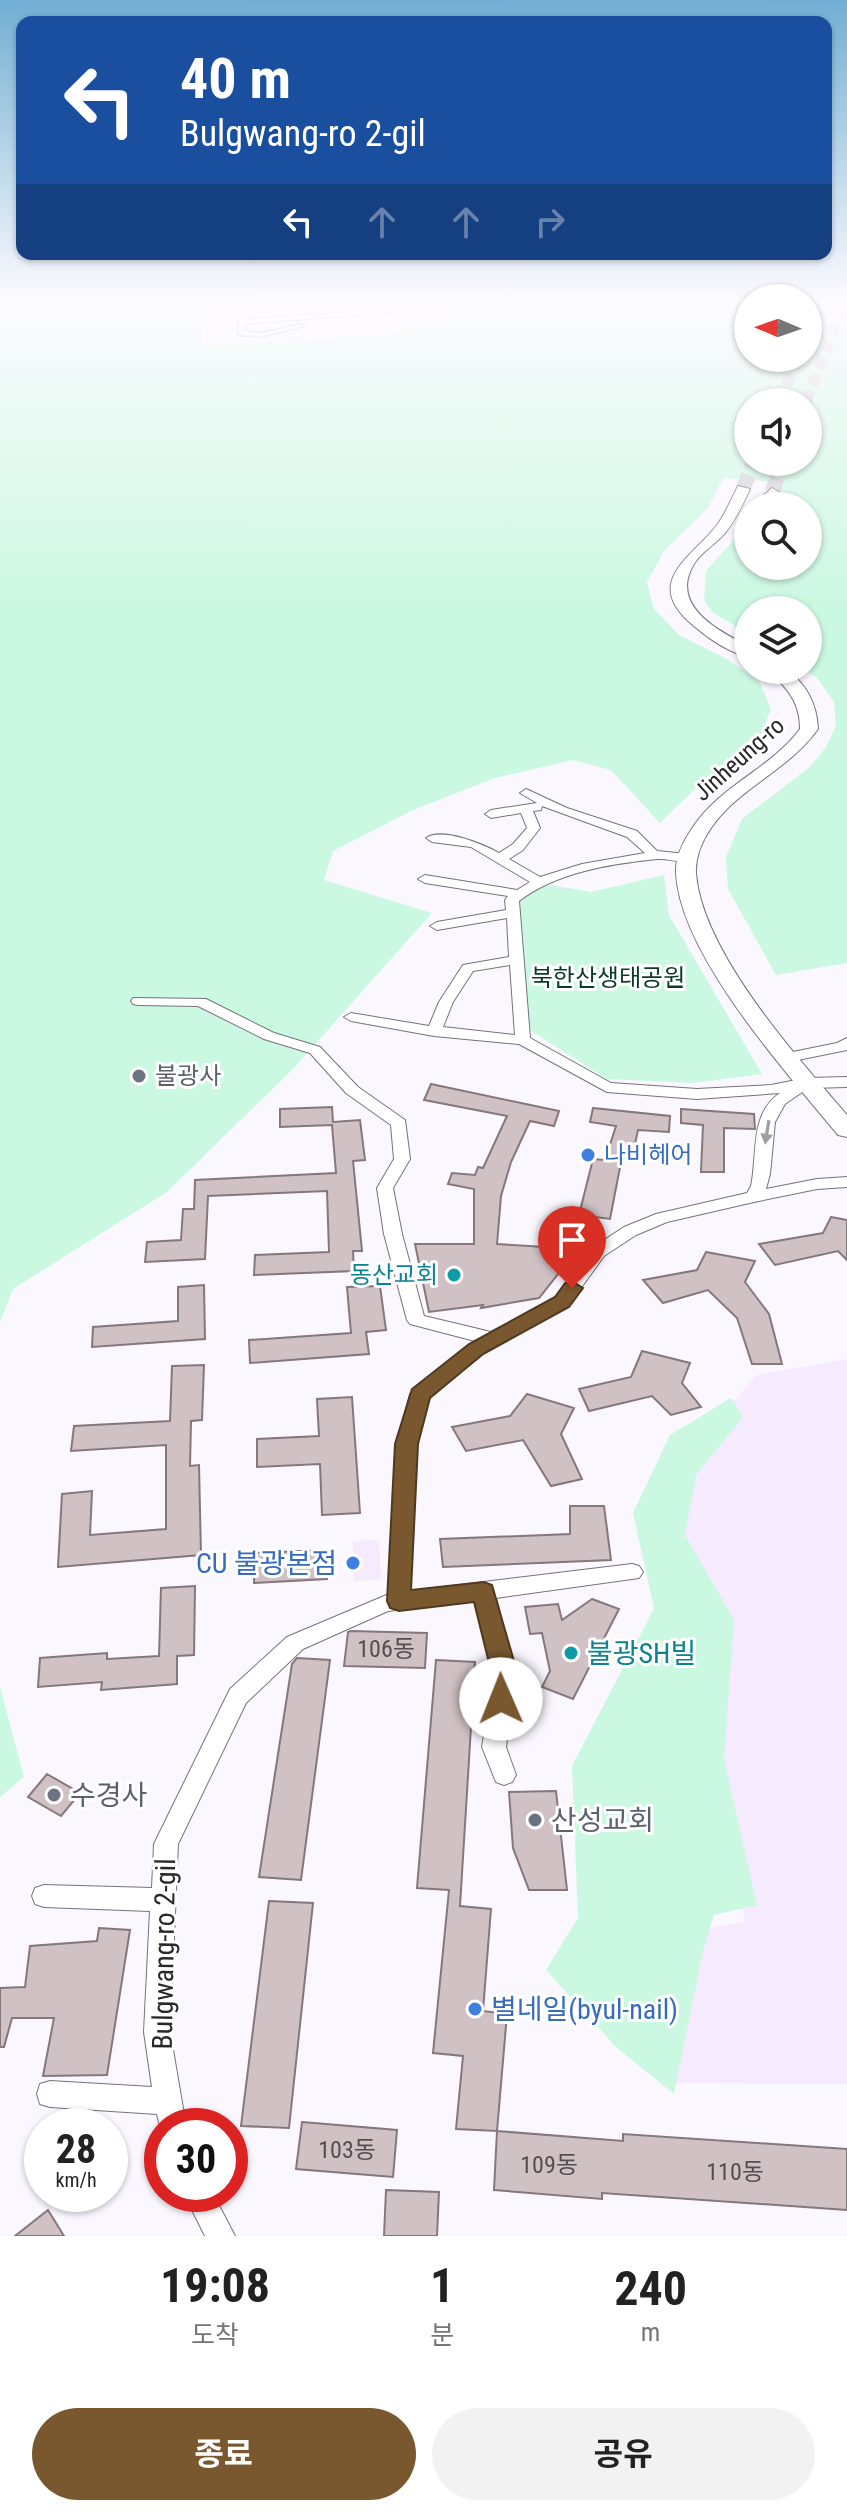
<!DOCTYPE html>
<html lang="ko">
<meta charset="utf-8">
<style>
:root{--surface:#fff;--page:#f2f2f2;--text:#222;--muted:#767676;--accent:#7a582f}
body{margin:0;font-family:"Roboto Condensed","Noto Sans KR",sans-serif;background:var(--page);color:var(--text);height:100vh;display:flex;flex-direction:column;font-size:30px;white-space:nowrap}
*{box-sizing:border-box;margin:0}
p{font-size:26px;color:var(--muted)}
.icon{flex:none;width:44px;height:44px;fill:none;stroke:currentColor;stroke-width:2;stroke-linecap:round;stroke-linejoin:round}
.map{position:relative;height:2236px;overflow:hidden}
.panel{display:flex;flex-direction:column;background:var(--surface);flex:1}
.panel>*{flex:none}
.banner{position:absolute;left:16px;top:16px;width:816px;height:244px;border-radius:16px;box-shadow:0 2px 6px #0004;background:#1a4fa0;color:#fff;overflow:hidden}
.needle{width:52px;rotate:272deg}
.tools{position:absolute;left:734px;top:284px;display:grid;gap:16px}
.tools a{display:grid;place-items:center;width:88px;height:88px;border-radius:50%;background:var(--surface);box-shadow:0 2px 6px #0004;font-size:40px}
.speed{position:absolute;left:24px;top:2108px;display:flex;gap:16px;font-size:40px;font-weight:700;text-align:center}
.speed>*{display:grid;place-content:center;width:104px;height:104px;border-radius:50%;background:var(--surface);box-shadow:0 2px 6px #0004;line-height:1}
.speed small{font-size:20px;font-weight:400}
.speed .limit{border:12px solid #d22;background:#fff;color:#111}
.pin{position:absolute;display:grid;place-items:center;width:68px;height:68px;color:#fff;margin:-82px -34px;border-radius:50% 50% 50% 0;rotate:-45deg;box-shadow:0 0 8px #0007}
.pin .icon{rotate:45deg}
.me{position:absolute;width:88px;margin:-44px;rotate:359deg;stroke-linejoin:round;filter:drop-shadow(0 0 6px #0008)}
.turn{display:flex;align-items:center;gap:28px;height:168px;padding:0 32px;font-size:36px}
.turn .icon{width:104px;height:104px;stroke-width:2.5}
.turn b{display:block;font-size:56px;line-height:68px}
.lanes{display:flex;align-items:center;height:76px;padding:0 32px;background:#0003;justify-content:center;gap:40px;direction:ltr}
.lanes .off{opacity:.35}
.eta{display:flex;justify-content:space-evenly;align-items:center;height:136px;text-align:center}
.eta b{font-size:48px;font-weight:700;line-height:56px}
.primary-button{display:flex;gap:16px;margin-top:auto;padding:16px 32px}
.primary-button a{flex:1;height:92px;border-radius:48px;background:var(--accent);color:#fff;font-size:32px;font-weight:700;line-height:92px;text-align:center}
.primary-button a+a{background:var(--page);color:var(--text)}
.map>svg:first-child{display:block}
.commercial{fill:#f6eafe}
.green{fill:#caf8e1;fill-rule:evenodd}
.building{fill:#d0c1c5;stroke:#85777b;stroke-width:2}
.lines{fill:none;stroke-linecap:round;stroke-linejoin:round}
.primary-tunnel-far1{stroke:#d1ced5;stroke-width:12;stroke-dasharray:12 6;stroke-linecap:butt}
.primary-tunnel{stroke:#d1ced5;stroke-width:15;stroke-dasharray:15 7;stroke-linecap:butt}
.minor-casing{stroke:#77717c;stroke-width:2}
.primary-casing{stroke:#77717c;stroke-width:2}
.minor{fill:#fff;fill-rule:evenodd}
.primary{fill:#fff;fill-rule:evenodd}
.oneway{fill:#a09ea0}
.route{fill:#7a582f;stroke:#4f391f;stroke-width:2}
.worship-dot{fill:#6b7280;stroke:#fff;stroke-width:3}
.shop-dot{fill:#3f7fe0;stroke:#fff;stroke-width:3}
.culture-dot{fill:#0f9aa8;stroke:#fff;stroke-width:3}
.labels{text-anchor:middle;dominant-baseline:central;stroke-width:6;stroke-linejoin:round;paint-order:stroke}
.street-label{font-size:24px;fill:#2b282d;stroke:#fff}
.park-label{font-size:24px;fill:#093b28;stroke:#fff}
.worship-label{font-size:24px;fill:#5b616d;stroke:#fff;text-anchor:start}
.shop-label{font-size:24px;fill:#366cbe;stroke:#fff;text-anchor:start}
.culture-label{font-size:24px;fill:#0d838f;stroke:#fff;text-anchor:end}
.near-number-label{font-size:24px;fill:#544e53}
.near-shop-label{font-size:28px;fill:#366cbe;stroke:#fff;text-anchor:end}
.near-culture-label{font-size:28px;fill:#0d838f;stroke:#fff;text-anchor:start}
.near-worship-label{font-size:28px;fill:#5b616d;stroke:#fff;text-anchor:start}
.near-street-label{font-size:28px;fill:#2b282d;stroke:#fff}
</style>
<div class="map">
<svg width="847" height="2236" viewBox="0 0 847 2236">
<rect width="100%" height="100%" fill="#fbf7ff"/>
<path class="commercial" d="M 847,1359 L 847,2084 L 662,2083 L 685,1934 L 745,1921 L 715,1758 L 669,1540 L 689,1453 L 757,1375 Z
M 379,1540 L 381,1580 L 354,1581 L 353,1541 Z"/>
<path class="green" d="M 39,302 L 204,302 L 201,346 L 384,336 L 458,312 L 439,302 L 748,302 L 748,323 L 744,325 L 748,327 L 748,358 L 808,358 L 808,332 L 824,331 L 847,314 L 847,963 L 776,975 L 728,889 L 726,857 L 742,819 L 811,766 L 826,747 L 836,726 L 834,702 L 818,679 L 806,670 L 808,610 L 748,610 L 748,634 L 712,612 L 704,600 L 706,571 L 748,524 L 748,566 L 808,566 L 808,506 L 764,506 L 784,483 L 723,478 L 708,508 L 664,551 L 647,582 L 654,609 L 679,635 L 727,659 L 759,681 L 771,709 L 755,749 L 695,789 L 660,823 L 611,770 L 573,760 L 495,778 L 413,810 L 333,851 L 324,880 L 432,913 L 293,1069 L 167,1192 L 13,1289 L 0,1322 L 0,309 ZM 748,402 L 808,402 L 808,462 L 748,462 Z
M 664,875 L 669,915 L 762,1074 L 693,1083 L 607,1079 L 525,1027 L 520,896 L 551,885 L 591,892 Z
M 731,1398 L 743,1417 L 696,1475 L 685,1535 L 734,1620 L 724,1759 L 757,1905 L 714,1915 L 703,1951 L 674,2094 L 617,2048 L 546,1970 L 578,1918 L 572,1766 L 654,1608 L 633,1513 L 670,1435 Z
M 0,1687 L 24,1777 L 0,1797 Z"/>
<path class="building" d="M 431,1084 L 559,1111 L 554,1126 L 530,1121 L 511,1162 L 501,1196 L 497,1244 L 578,1249 L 539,1298 L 481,1308 L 483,1305 L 429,1312 L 415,1244 L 474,1244 L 474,1189 L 448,1184 L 452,1173 L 475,1175 L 478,1167 L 483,1168 L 507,1116 L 424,1100 Z
M 332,1107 L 333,1122 L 360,1120 L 365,1160 L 353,1161 L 362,1251 L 353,1251 L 354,1271 L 254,1275 L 255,1255 L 329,1252 L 327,1191 L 208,1196 L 205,1259 L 145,1262 L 147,1242 L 181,1240 L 183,1209 L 194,1209 L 195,1180 L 336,1173 L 332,1125 L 280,1127 L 280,1109 Z
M 593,1108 L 670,1116 L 669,1132 L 638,1130 L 632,1158 L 622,1157 L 610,1219 L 579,1215 L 593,1159 L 605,1160 L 616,1126 L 590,1122 Z
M 681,1109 L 754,1114 L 755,1129 L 724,1128 L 724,1172 L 701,1172 L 703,1125 L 681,1123 Z
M 831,1217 L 847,1220 L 847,1260 L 838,1251 L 775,1265 L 759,1244 L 823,1233 Z
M 706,1252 L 755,1261 L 745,1282 L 769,1314 L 782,1364 L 752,1364 L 737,1318 L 708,1290 L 663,1303 L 643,1280 L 697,1270 Z
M 204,1285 L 205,1339 L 92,1347 L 93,1327 L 178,1321 L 178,1287 Z
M 380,1286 L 386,1330 L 366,1332 L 369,1354 L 250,1363 L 249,1340 L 351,1333 L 347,1287 Z
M 642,1351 L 690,1363 L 682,1383 L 701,1407 L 671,1415 L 652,1396 L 589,1411 L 579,1389 L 631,1377 Z
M 204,1365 L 202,1420 L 191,1421 L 190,1466 L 199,1465 L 201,1555 L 58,1567 L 62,1494 L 92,1491 L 90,1535 L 166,1529 L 166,1445 L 71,1451 L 74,1426 L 170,1421 L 172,1366 Z
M 527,1394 L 574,1408 L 561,1434 L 582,1479 L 551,1486 L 523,1440 L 466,1451 L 452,1427 L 510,1416 Z
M 352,1397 L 360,1513 L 322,1515 L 320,1464 L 257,1467 L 257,1439 L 319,1436 L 317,1399 Z
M 570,1506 L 604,1506 L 611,1560 L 443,1567 L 440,1539 L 570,1534 Z
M 326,1550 L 327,1579 L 254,1583 L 255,1553 Z
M 195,1586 L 194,1655 L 177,1656 L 177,1684 L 101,1690 L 102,1682 L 38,1687 L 40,1658 L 107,1653 L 107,1659 L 159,1656 L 161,1588 Z
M 592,1599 L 619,1609 L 573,1699 L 542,1687 L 550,1671 L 542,1633 L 530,1634 L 525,1607 L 558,1604 L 562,1620 Z
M 351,1631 L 427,1633 L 425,1668 L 344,1666 L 348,1632 Z
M 297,1658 L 330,1660 L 301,1880 L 259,1877 L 292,1664 Z
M 436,1660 L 475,1662 L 460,1906 L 491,1909 L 483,2011 L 507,2014 L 497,2131 L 456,2129 L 463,2056 L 433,2053 L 449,1890 L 417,1888 Z
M 47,1774 L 80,1793 L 61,1816 L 28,1797 Z
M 556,1791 L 567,1890 L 529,1890 L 513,1848 L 509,1792 Z
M 269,1901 L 313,1903 L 289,2128 L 241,2126 Z
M 99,1928 L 130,1930 L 107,2075 L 43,2076 L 54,2018 L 12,2018 L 4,2047 L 0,2047 L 0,1988 L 25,1987 L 30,1946 L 97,1941 Z
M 302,2122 L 397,2130 L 393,2177 L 296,2169 Z
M 497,2131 L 623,2141 L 623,2134 L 847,2149 L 847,2210 L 602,2193 L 602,2199 L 494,2190 Z
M 386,2190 L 439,2192 L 437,2236 L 384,2236 Z
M 48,2210 L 64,2236 L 15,2236 Z"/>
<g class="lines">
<path class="primary-tunnel-far1" d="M 808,333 L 822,302
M 779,402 L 798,358
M 806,402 L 844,302
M 752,468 L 754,462
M 781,468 L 783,462"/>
<path class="primary-tunnel" d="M 743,489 L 752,466
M 772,492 L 782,466"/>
<g class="minor-casing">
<path id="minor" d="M 255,302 L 262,302 L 248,319 L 415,308 L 418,310 L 245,324 L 245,331 L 260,333 L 301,324 L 305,326 L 260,337 L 238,335 L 238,322 Z
M 808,302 L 836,309 L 837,310 L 829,313 L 828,311 L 808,306 Z
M 526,789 L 567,808 L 637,831 L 657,851 L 687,854 L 694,858 C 684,865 669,858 657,859 C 610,864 557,872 519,901 L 530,1038 L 611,1083 L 697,1089 L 771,1085 L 807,1078 L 847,1077 L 847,1087 L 808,1088 L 785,1104 L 775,1122 L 770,1174 L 766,1189 L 817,1179 L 847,1177 L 847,1187 L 817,1189 L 754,1202 L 667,1222 L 636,1235 L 604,1256 L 568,1306 L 483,1354 L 429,1397 L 417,1444 L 410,1591 L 632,1564 L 639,1566 L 643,1572 L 639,1578 L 496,1598 L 516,1675 L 506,1747 L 516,1775 L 512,1782 L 504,1785 L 496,1782 L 482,1747 L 494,1675 L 476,1600 L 388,1611 L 303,1649 L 246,1703 L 178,1844 L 170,2032 L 186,2126 L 162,2126 L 162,2135 L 157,2114 L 50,2107 L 40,2104 L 37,2094 L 40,2084 L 50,2081 L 152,2087 L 144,2032 L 150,1911 L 44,1907 L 35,1904 L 32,1896 L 35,1888 L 44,1885 L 152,1888 L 154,1844 L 230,1689 L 287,1637 L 389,1594 L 397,1444 L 410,1394 L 475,1341 L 410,1324 L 407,1320 L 384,1234 L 377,1188 L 394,1159 L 391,1125 L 346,1093 L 310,1053 L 264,1039 L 198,1006 L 138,1005 L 133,1004 L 131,1001 L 133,998 L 206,999 L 274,1033 L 320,1047 L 358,1087 L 405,1120 L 410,1159 L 393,1188 L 402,1234 L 424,1316 L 491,1332 L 556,1298 L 592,1248 L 624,1227 L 656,1214 L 747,1193 L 751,1186 C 758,1154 749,1114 780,1093 L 697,1099 L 607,1092 L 519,1044 L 434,1036 L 351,1021 L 344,1017 L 351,1013 L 429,1026 L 439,1002 L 463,965 L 509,957 L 507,918 L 437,930 L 430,926 L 437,922 L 506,910 L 505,900 L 508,896 L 425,883 L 418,879 L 425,875 L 517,890 L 530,882 L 471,847 L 432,842 L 426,838 C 442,827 483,844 499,853 L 513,844 L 527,828 L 521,813 L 491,818 L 485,814 L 491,810 L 537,803 L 520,793 ZM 542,806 L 627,837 L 645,853 L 582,864 L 540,877 L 509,859 L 523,850 L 540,828 L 533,811 L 541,810 ZM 510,965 L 515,1035 L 443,1027 L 453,1002 L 473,971 Z
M 847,1038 L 847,1050 L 788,1062 L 780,1057 L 783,1054 L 837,1043 Z
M 184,2194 L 213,2194 L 235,2236 L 205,2236 Z"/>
</g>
<g class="primary-casing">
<path id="primary" d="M 738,486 L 750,489 C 743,504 736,520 725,533 C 716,544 701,552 694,564 C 669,605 717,630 748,646 L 748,657 C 729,652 709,639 694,626 C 640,582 693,557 717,525 C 726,513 731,499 738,486 Z
M 772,488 L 779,492 L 766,506 L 751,506 Z
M 770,670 L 788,670 C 807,686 817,704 818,729 C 788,771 739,787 711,828 C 702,841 695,858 696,874 C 703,953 796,1056 847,1115 L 847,1137 L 838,1135 C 787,1073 680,955 676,873 C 675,856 684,840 693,827 C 721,785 770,769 800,729 C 800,701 787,690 770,670 Z"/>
</g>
<use href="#minor" class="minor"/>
<use href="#primary" class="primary"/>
</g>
<defs><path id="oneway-solid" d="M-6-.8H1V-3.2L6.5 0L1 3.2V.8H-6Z" transform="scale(2)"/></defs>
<use class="oneway" href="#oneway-solid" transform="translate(767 1132) rotate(99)"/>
<linearGradient id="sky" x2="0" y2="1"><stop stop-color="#71aed3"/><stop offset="0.49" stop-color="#fdfbff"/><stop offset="1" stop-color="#fdfbff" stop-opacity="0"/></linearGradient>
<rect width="847" height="615" fill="url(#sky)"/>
<path class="route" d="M 572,1281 L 583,1288 L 569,1307 L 483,1354 L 430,1398 L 418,1444 L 411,1590 L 484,1582 L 492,1585 L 518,1675 L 510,1706 L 501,1710 L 492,1706 L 489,1699 L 492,1675 L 474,1602 L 399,1611 L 390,1608 L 387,1601 L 395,1444 L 412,1389 L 469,1344 L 555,1297 L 565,1283 Z"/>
<g class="worship-dot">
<circle cx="139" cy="1076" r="8"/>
<circle cx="54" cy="1795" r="8"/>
<circle cx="535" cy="1820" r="8"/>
</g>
<g class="shop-dot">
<circle cx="588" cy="1155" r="8"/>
<circle cx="353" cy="1563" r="8"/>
<circle cx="475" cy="2009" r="8"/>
</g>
<g class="culture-dot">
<circle cx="454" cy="1275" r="8"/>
<circle cx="571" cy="1653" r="8"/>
</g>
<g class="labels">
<g class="street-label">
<text transform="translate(739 759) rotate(-42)">Jinheung-ro</text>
</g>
<g class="park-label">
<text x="608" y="978">북한산생태공원</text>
</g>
<g class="worship-label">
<text x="155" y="1076">불광사</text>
</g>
<g class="shop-label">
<text x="604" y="1155">나비헤어</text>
</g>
<g class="culture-label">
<text x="438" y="1275">동산교회</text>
</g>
<g class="near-number-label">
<text x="386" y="1649">106동</text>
<text x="347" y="2150">103동</text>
<text x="549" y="2165">109동</text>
<text x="735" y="2172">110동</text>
</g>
<g class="near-shop-label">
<text x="337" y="1563">CU 불광본점</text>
<text x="491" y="2009" text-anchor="start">별네일(byul-nail)</text>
</g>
<g class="near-culture-label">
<text x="587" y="1653">불광SH빌</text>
</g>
<g class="near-worship-label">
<text x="70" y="1795">수경사</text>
<text x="551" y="1820">산성교회</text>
</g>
<g class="near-street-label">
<text transform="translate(164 1954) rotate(-89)">Bulgwang-ro 2-gil</text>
</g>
</g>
</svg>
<div class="tools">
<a><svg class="needle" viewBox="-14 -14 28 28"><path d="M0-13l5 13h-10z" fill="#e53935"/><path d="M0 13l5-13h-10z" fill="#767676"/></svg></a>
<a><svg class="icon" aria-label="sound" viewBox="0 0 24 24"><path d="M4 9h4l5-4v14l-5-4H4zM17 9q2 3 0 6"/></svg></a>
<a><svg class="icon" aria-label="search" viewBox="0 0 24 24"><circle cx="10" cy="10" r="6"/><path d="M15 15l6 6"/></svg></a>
<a><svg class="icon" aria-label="layers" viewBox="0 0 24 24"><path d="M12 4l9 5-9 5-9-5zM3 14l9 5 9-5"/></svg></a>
</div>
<div class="speed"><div>28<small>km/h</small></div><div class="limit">30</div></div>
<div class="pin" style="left:572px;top:1288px;background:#d93025"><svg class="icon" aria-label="arrive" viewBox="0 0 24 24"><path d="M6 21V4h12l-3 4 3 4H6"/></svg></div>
<svg class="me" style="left:501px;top:1699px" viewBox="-20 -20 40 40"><circle r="19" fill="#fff"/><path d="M0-13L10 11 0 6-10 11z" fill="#7a582f"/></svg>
<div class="banner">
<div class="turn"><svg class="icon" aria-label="left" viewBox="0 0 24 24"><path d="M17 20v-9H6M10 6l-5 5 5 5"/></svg><div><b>40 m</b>Bulgwang-ro 2-gil</div></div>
<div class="lanes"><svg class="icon" aria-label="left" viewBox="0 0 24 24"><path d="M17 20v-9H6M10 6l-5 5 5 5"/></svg><svg class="icon off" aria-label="ahead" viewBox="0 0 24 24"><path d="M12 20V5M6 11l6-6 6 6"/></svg><svg class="icon off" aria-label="ahead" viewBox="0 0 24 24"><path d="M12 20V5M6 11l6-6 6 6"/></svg><svg class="icon off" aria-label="right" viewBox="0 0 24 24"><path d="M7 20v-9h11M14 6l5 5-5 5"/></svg></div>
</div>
</div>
<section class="panel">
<div class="eta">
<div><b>19:08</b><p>도착</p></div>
<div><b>1</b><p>분</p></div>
<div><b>240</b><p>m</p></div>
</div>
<div class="primary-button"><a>종료</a><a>공유</a></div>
</section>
